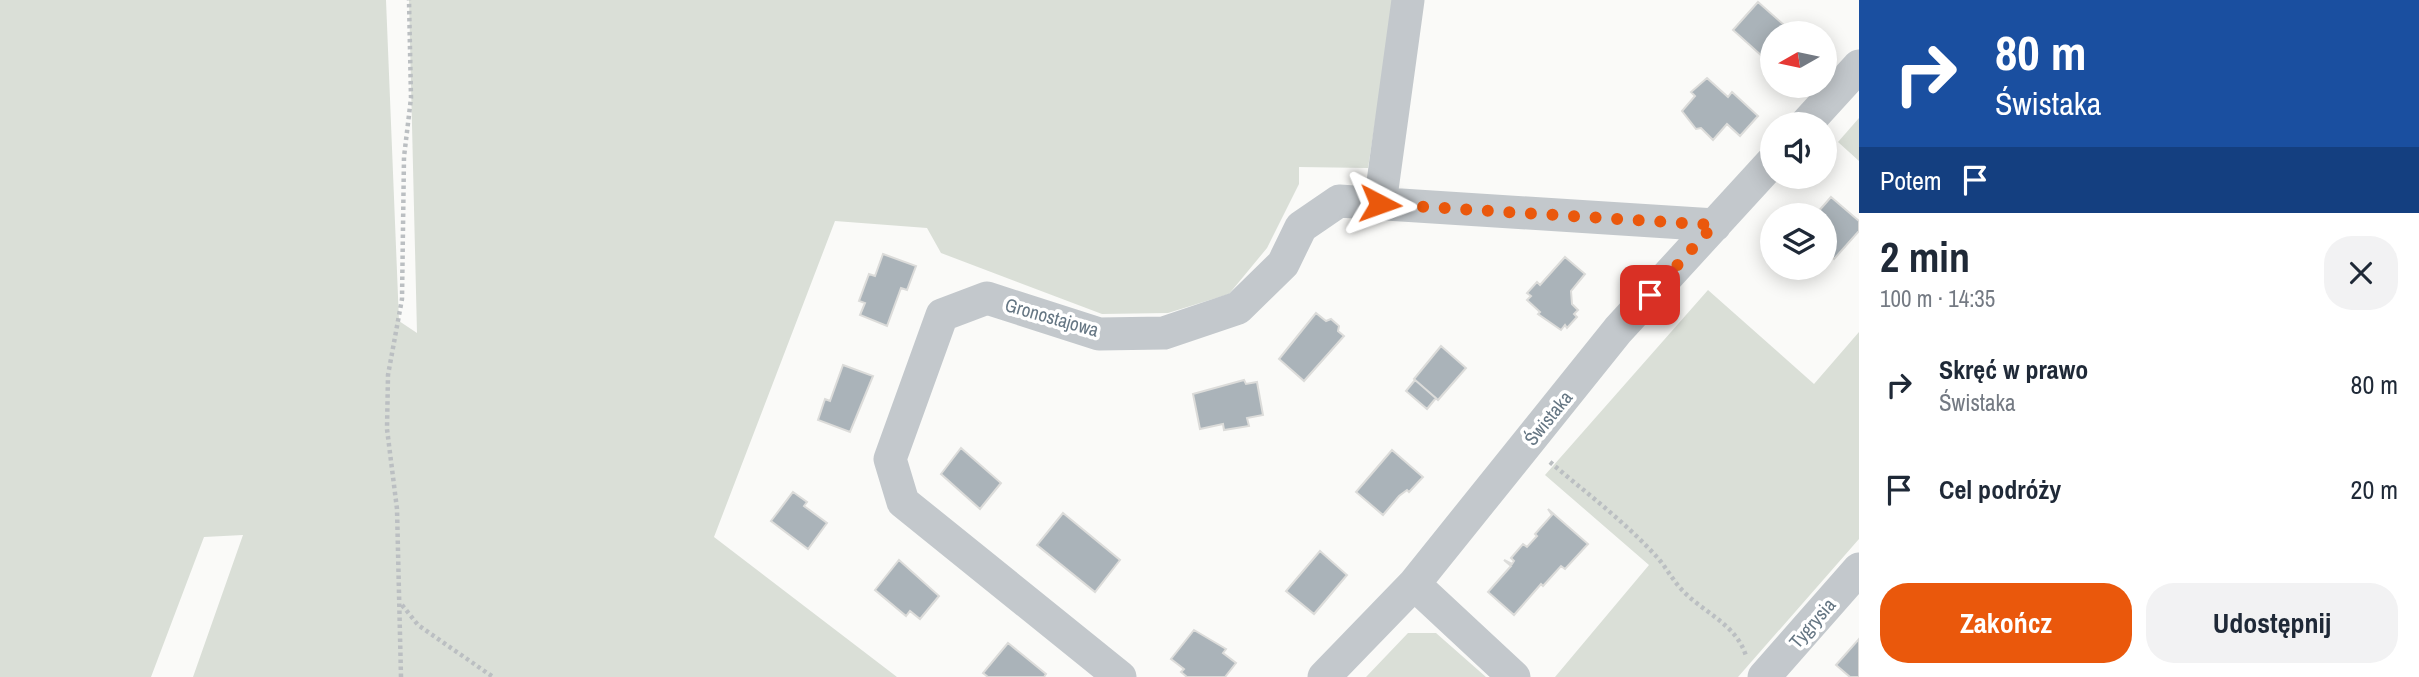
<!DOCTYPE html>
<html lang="pl">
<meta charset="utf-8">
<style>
:root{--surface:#fff;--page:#f2f2f3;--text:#1f2937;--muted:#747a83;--accent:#ea580c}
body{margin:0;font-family:"Archivo Narrow",sans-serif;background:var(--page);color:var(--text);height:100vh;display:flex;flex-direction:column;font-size:26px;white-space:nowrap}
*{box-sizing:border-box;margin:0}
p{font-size:23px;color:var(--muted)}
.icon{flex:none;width:38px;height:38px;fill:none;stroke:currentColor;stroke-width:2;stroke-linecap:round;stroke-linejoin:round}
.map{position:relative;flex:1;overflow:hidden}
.drawer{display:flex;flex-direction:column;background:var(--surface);width:560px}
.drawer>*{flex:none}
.top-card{background:#1a4fa0;color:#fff;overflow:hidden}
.needle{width:46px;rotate:261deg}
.controls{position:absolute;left:1760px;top:21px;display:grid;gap:14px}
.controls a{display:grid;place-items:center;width:77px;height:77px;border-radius:50%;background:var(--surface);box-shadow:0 4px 18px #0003;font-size:35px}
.pin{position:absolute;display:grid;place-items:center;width:60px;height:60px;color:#fff;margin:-30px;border-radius:14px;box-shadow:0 4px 10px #0006}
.me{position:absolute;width:77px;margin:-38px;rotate:94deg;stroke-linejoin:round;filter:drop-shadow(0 0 5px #0008)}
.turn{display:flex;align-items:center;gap:24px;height:147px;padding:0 21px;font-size:32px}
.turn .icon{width:91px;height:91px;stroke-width:2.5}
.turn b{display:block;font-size:49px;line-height:60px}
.then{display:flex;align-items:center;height:66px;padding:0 21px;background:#0003;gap:14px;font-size:26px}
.round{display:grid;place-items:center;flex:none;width:74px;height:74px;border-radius:28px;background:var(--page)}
.summary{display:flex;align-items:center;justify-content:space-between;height:119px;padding:0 21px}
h1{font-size:42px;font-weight:800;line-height:52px}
.button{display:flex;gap:14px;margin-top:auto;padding:14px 21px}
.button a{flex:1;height:80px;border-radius:28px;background:var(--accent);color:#fff;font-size:28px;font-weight:800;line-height:80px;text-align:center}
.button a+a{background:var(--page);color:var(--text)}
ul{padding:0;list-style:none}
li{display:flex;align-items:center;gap:21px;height:105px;padding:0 21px}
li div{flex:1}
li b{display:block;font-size:26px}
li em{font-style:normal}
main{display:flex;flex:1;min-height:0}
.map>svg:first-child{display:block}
.green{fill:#dadfd7}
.building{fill:#aab3b9;stroke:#dcdcda;stroke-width:2}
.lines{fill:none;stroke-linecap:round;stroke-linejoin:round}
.path{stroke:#bbbfc2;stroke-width:4.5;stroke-dasharray:3.5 3.5;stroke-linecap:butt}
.minor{stroke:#c3c8cc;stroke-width:33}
.route{stroke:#ea580c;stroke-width:12;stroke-dasharray:0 21.6}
.labels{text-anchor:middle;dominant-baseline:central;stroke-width:7;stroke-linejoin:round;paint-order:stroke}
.street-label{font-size:19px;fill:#657683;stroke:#fff}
</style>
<main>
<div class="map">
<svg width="1859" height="677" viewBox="0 0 1859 677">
<rect width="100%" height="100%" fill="#fafaf8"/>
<path class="green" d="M 0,0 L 386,0 L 399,321 L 417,333 L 409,0 L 1394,0 L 1368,168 L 1299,167 L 1299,184 L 1267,248 L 1229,294 L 1168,313 L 1102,314 L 941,253 L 927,228 L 835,221 L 714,537 L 897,677 L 193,677 L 243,535 L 204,537 L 151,677 L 0,677 Z
M 1859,118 L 1859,161 L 1838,142 Z
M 1708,290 L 1814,384 L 1859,332 L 1859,539 L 1738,677 L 1555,677 L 1649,565 L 1545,475 Z
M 1408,633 L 1436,633 L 1486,677 L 1366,677 Z"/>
<path class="building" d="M 1758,2 L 1793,33 L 1773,33 L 1773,66 L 1733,30 Z
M 1707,78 L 1728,97 L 1732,92 L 1758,116 L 1740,136 L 1727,124 L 1713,140 L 1701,128 L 1696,129 L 1682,111 L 1695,96 L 1691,92 Z
M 1831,197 L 1859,221 L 1859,231 L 1834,259 L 1825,251 L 1825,215 L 1807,215 L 1812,209 L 1817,213 Z
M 883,254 L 916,266 L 907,290 L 901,288 L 887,326 L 860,315 L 865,303 L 859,301 L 869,274 L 875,276 Z
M 1565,257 L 1585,274 L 1571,291 L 1572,304 L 1578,310 L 1574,314 L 1577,317 L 1567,328 L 1565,325 L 1561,330 L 1538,314 L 1540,312 L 1527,300 L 1531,296 L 1527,293 L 1537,282 L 1540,285 Z
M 1316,313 L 1326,321 L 1331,319 L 1339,326 L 1338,331 L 1344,336 L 1304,381 L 1279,359 Z
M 1441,346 L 1466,368 L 1438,400 L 1414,379 Z
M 843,365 L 873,376 L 850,432 L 818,420 L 825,399 L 830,401 Z
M 1244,380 L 1246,384 L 1257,382 L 1263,415 L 1247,418 L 1249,426 L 1224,430 L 1223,424 L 1200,429 L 1193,394 Z
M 1415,380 L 1436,398 L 1427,409 L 1406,391 Z
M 961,448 L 1001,483 L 980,509 L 941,474 Z
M 1392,450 L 1423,477 L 1409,492 L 1407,490 L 1399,496 L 1383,515 L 1356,492 Z
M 793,492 L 807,502 L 804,506 L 827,523 L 808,549 L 771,521 Z
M 1548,509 L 1588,544 L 1565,569 L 1561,566 L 1543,586 L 1541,584 L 1514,615 L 1488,592 L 1511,566 L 1504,560 L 1512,564 L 1514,561 L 1511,558 L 1523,544 L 1527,547 L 1537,536 L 1535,534 L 1552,515 Z
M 1063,513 L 1120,560 L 1095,592 L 1037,545 Z
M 1320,551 L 1347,575 L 1314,614 L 1286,591 Z
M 899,560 L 939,596 L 920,619 L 910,611 L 906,616 L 875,590 Z
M 1194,630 L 1226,649 L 1223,653 L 1236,663 L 1225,677 L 1187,677 L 1181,672 L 1184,669 L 1171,659 Z
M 1859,639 L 1859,677 L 1850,677 L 1836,665 Z
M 1008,643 L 1046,674 L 1044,677 L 988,677 L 983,673 Z"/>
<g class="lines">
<path class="path" d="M 1550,462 C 1585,492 1624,521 1656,556 C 1667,568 1674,583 1686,594 C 1707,614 1737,626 1746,656
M 402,605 L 418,625 L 493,677
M 401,677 L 397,509 L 387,429 L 388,375 L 402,299 L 404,157 L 411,98 L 409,0"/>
<path class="minor" d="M 1806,124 L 1859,66
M 1380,204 L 1408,0
M 1414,584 L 1514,677
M 1120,677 L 903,502 L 890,459 L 942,315 L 987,298 L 1099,334 L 1164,333 L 1238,308 L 1283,264 L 1301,227 L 1339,201 L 1715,225
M 1324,677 L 1414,584 L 1618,330 L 1773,161
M 1764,677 L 1859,569"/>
</g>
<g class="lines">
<path class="route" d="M 1380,204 L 1714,225 L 1650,295"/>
</g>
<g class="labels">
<g class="street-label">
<text transform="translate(1052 317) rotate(16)">Gronostajowa</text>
<text transform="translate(1548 418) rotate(-51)">Świstaka</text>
<text transform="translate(1812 623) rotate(-49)">Tygrysia</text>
</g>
</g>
</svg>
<div class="controls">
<a><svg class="needle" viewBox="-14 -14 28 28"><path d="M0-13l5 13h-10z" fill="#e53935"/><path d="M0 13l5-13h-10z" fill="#747a83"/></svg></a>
<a><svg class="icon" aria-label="sound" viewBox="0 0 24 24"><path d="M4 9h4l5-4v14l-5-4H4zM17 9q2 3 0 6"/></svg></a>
<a><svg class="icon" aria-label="layers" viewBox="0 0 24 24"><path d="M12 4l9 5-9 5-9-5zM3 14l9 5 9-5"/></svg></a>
</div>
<div class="pin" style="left:1650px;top:295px;background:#d93025"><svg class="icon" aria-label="arrive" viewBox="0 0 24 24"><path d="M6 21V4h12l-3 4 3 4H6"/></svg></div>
<svg class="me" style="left:1380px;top:204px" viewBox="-20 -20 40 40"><path d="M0-17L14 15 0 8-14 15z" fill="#ea580c" stroke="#fff" stroke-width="4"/></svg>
</div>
<section class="drawer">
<div class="top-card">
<div class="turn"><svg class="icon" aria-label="right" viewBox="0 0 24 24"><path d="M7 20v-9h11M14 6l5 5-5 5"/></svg><div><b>80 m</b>Świstaka</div></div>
<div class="then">Potem<svg class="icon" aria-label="arrive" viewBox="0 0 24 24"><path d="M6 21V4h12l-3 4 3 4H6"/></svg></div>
</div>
<div class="summary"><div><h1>2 min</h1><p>100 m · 14:35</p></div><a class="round"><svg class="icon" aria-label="close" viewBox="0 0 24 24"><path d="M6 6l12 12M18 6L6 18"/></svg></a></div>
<ul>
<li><svg class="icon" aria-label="right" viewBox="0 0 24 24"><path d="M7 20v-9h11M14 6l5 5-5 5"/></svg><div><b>Skręć w prawo</b><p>Świstaka</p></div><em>80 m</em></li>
<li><svg class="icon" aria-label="arrive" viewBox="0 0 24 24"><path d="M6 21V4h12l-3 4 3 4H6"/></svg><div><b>Cel podróży</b></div><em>20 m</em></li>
</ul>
<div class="button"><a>Zakończ</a><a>Udostępnij</a></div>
</section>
</main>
